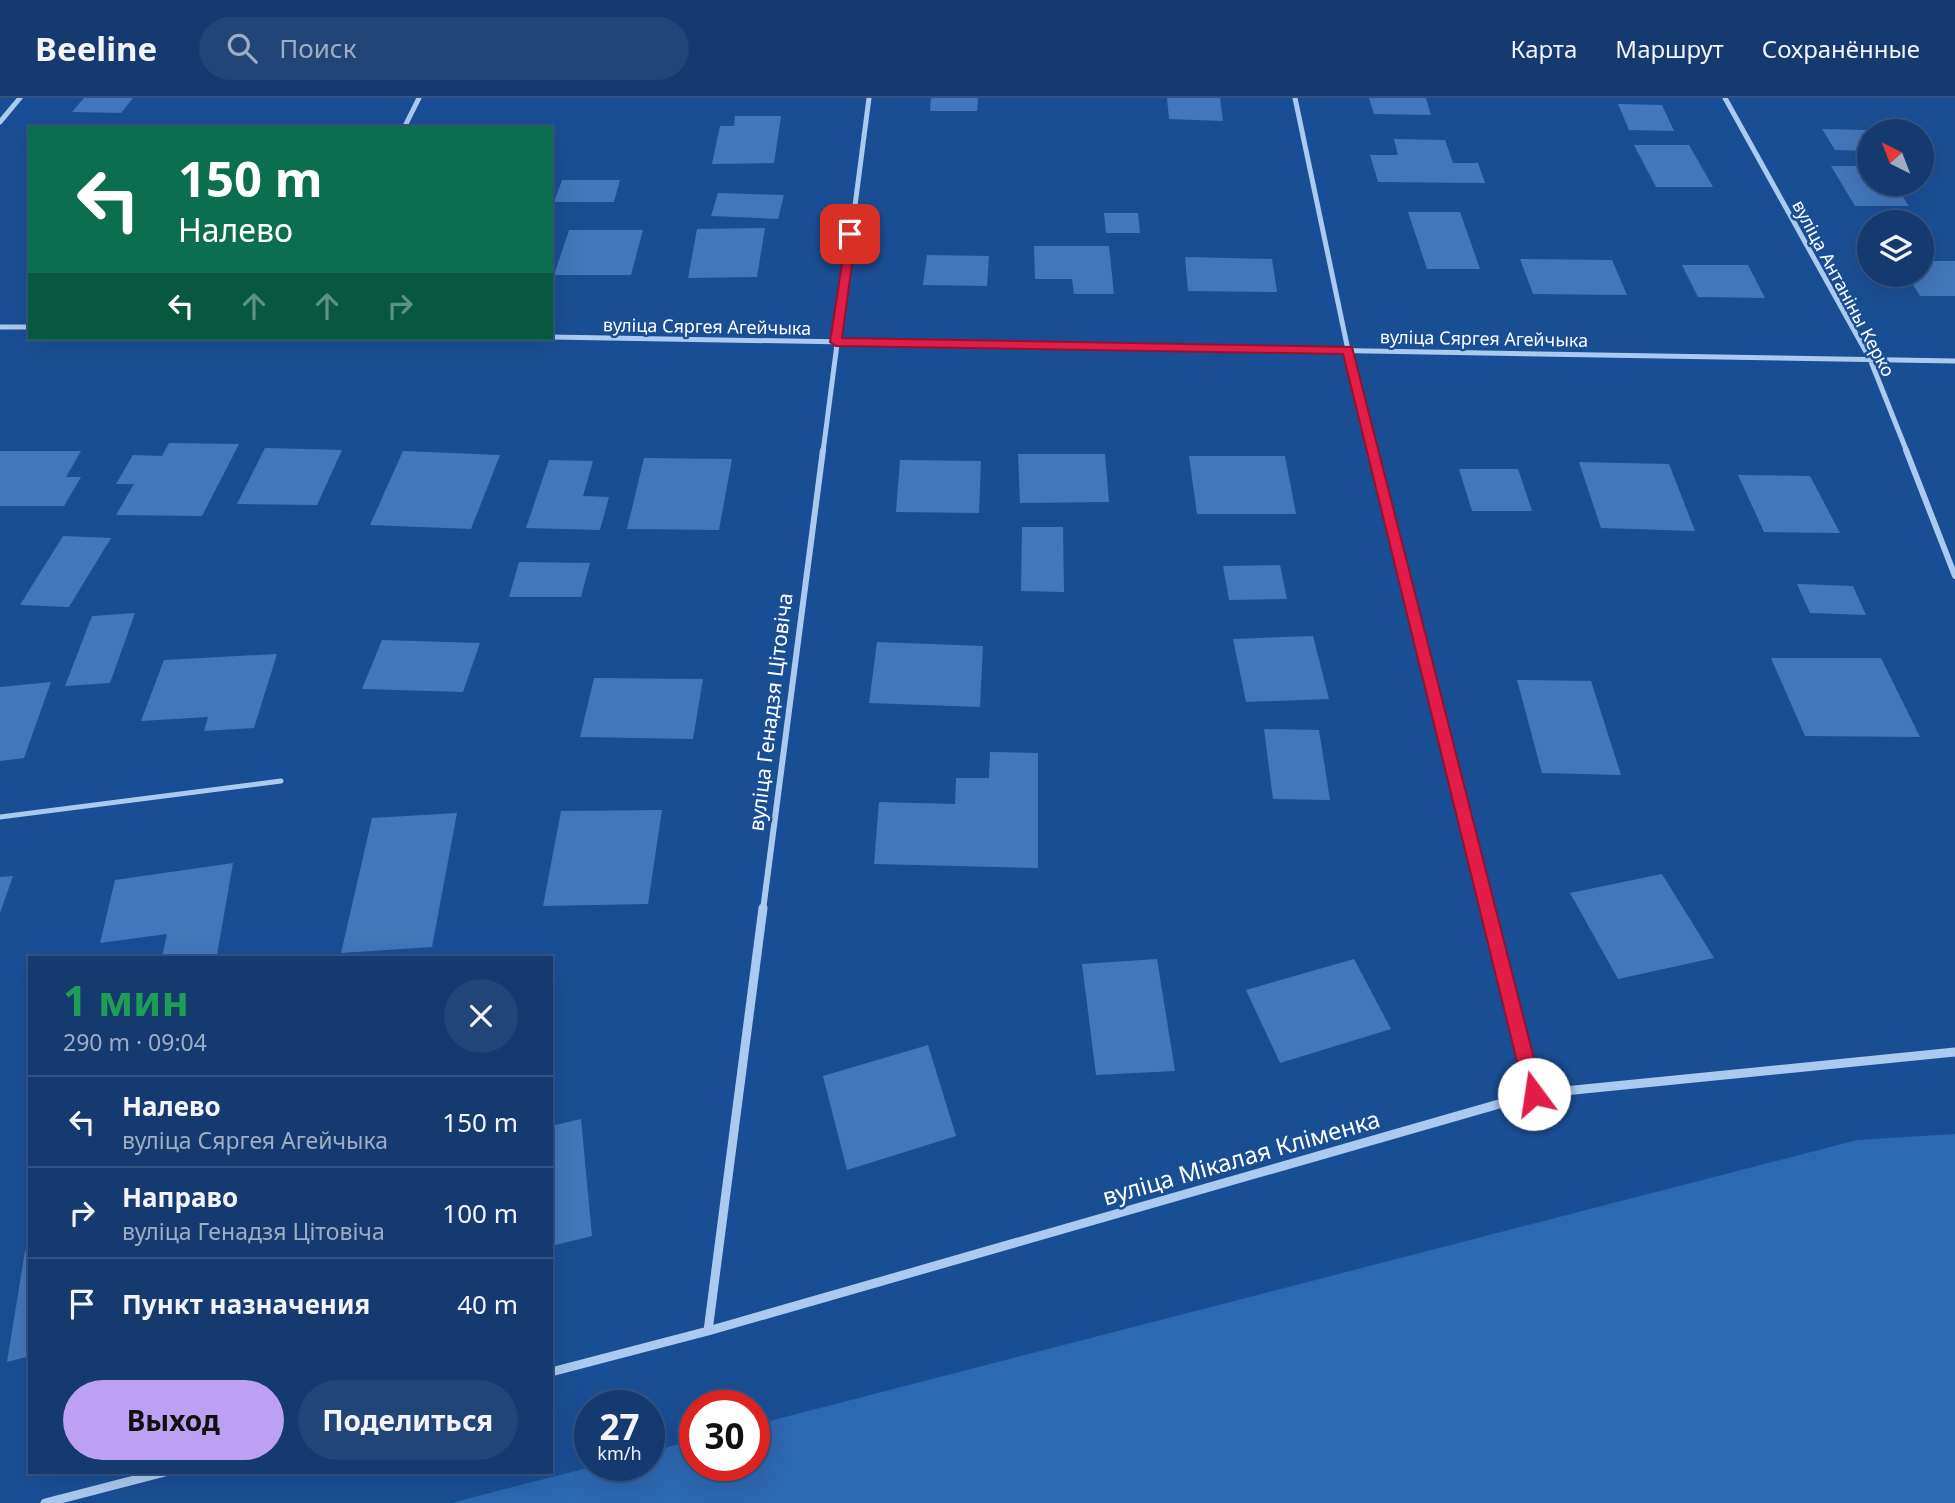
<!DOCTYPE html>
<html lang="ru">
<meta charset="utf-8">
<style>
:root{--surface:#143a6f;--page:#214577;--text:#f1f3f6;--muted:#9dadc3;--line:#335482;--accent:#bca0f2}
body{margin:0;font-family:"Noto Sans",sans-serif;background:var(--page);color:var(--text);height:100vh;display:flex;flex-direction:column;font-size:26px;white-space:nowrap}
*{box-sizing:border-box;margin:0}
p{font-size:23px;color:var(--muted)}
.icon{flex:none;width:38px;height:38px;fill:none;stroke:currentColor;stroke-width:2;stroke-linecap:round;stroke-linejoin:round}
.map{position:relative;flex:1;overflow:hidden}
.panel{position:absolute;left:28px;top:858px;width:525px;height:518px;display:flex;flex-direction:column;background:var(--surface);border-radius:0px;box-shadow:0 7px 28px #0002,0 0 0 2px var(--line)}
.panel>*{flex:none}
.top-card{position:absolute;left:28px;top:28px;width:525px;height:214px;border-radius:0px;box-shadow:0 7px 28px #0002,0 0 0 2px var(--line);background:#0b6e4f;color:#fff;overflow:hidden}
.needle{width:46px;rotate:318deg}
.controls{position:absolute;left:1857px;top:21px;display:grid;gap:14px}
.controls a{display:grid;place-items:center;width:77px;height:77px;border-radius:50%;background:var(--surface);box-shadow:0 7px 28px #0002,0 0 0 2px var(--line);font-size:35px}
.speed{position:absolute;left:574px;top:1292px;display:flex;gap:14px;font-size:35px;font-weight:700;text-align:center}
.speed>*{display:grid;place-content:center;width:91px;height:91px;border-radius:50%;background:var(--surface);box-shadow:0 7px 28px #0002,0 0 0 2px var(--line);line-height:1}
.speed small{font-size:18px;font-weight:400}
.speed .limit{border:10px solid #d22;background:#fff;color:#111}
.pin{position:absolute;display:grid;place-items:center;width:60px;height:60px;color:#fff;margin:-30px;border-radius:14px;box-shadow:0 4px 10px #0006}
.me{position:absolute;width:77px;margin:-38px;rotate:346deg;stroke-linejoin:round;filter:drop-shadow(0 0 5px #0008)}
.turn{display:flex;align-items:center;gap:24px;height:147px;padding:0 35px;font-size:32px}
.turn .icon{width:91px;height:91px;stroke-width:2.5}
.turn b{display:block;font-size:49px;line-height:60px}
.lanes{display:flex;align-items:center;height:66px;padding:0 35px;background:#0003;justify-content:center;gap:35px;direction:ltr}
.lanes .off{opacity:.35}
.round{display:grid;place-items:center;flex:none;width:74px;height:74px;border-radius:37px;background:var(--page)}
.overview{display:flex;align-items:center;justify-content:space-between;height:119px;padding:0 35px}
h1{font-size:42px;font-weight:700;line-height:52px;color:#1e9e55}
.primary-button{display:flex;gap:14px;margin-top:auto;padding:14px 35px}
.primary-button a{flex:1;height:80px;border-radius:42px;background:var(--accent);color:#111;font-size:28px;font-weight:700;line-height:80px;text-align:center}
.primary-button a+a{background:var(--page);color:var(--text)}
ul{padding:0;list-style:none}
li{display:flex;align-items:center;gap:21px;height:91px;padding:0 35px;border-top:2px solid var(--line)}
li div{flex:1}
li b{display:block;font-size:26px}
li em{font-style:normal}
header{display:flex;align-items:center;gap:42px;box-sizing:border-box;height:98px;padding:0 35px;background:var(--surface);border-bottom:2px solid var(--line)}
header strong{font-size:33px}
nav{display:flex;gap:38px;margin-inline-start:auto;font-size:24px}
.search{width:490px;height:63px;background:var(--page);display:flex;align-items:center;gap:18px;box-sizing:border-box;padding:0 24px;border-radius:38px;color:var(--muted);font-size:26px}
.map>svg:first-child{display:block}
.green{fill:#2d68b2}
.building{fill:#4377bb}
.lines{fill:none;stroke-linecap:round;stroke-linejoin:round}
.service{stroke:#abcaf0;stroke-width:5}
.minor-far2{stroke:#abcaf0;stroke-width:5}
.minor-far1{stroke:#abcaf0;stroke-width:6}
.minor{stroke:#abcaf0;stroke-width:9}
.route{fill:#e11d48;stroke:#92132f;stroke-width:2}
.labels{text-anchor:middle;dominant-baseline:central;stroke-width:5;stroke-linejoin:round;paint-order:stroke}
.far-street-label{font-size:18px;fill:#fff;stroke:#1a4e94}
.street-label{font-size:21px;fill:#fff;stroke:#1a4e94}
.near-street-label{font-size:24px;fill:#fff;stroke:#1a4e94}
</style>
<header>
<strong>Beeline</strong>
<div class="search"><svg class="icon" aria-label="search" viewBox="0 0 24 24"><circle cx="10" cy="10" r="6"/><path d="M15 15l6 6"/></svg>Поиск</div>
<nav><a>Карта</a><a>Маршрут</a><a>Сохранённые</a></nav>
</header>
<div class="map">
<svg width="1955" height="1405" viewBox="0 0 1955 1405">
<rect width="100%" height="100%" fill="#1a4e94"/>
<path class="green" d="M 1955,1036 L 1955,1405 L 451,1405 L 599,1367 L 649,1367 L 649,1354 L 695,1342 L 695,1367 L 754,1367 L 754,1327 L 1857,1042 Z"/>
<path class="building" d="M 84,0 L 133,0 L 121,15 L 72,14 Z
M 931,0 L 978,0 L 977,13 L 930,13 Z
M 1167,0 L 1220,0 L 1223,23 L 1169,21 Z
M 1369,0 L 1426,0 L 1431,17 L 1374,16 Z
M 1618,6 L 1662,7 L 1674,33 L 1629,32 Z
M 735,18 L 781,18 L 774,65 L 712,66 L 720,28 L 734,28 Z
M 1822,31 L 1869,32 L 1869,53 L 1835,52 Z
M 1394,41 L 1445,42 L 1453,65 L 1478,65 L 1485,85 L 1378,84 L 1370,57 L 1398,57 Z
M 1634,47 L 1689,47 L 1713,89 L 1656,89 Z
M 1831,68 L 1869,68 L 1869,86 L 1894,86 L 1909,108 L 1855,108 Z
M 562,82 L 620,82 L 614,104 L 554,104 Z
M 718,95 L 784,97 L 778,121 L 711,118 Z
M 1408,114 L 1460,114 L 1480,171 L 1427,171 Z
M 1104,115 L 1138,115 L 1140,135 L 1106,135 Z
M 765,130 L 757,179 L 688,180 L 697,131 Z
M 569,132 L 643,132 L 631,177 L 554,177 Z
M 1034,148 L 1109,148 L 1114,196 L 1074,196 L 1072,181 L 1035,181 Z
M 927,157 L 989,158 L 987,188 L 923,187 Z
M 1185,159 L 1272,161 L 1277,194 L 1188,193 Z
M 1520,161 L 1612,162 L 1627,197 L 1533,196 Z
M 1922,163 L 1955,163 L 1955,198 L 1920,198 L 1907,177 L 1922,177 Z
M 1682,167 L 1748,167 L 1765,200 L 1698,199 Z
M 169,345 L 239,346 L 202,418 L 116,417 L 134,386 L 116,386 L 133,357 L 162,358 Z
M 265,350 L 342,352 L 317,407 L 237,406 Z
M 0,353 L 81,353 L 66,379 L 81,379 L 64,408 L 0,408 Z
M 403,353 L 500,357 L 471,431 L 370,427 Z
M 1018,356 L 1105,356 L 1109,404 L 1020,405 Z
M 1189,358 L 1285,358 L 1296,416 L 1197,416 Z
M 644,360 L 732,361 L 719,432 L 627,431 Z
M 549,362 L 593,363 L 583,398 L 609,399 L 600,432 L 526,430 Z
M 900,362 L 981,363 L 979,415 L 896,414 Z
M 1579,364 L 1669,366 L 1695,433 L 1601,430 Z
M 1459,371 L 1518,371 L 1532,413 L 1472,413 Z
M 1738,377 L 1810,378 L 1840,435 L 1764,434 Z
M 1022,429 L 1063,429 L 1064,494 L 1021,493 Z
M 63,438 L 111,440 L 69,509 L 20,507 Z
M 519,464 L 590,465 L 581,499 L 509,499 Z
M 1280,467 L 1287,501 L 1229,502 L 1223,468 Z
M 1797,486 L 1853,488 L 1866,517 L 1810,515 Z
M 135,515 L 110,585 L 65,588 L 92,518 Z
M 1313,538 L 1329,601 L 1246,604 L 1233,541 Z
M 382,542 L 480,545 L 463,594 L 362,591 Z
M 877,544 L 983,548 L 980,609 L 869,605 Z
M 277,556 L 254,630 L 204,633 L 208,619 L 141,623 L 164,562 Z
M 1771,560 L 1881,560 L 1920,639 L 1805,638 Z
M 594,580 L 703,581 L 693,641 L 580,639 Z
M 1517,582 L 1591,583 L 1621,677 L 1542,675 Z
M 51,584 L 24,660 L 0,663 L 0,589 Z
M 1264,631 L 1319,632 L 1330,702 L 1273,701 Z
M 990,654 L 1038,655 L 1038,770 L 874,766 L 879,704 L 955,706 L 956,680 L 989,680 Z
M 662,712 L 648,806 L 543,808 L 561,713 Z
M 457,715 L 432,849 L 341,855 L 372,720 Z
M 233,765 L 217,857 L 162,859 L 167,836 L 100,845 L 115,782 Z
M 1662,776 L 1714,860 L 1618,881 L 1570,795 Z
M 13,778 L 0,815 L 0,779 Z
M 1157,861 L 1175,973 L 1096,977 L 1082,866 Z
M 1354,861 L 1391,931 L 1280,965 L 1246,892 Z
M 928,947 L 956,1038 L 847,1072 L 823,978 Z
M 581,1021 L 592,1138 L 551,1148 L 551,1028 Z
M 30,1151 L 30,1258 L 7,1264 L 25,1153 Z"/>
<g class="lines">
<path class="service" d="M 0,719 L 281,683"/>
<path class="minor-far2" d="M 1295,0 L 1348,252 L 1374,354
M 1725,0 L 1870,261 L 1907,354
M 0,24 L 20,0
M 404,30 L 419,0
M 0,229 L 30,229
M 551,239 L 1955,263
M 823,354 L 869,0"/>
<path class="minor-far1" d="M 1373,352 L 1488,812
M 1906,352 L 1955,478
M 763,812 L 823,352"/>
<path class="minor" d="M 1488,810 L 1534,996
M 708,1233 L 763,810
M 551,1274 L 708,1233 L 1534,996 L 1955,954
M 45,1405 L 165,1374"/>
</g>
<path class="route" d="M 847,133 L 856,136 L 842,240 L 1352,249 L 1543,996 L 1540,1003 L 1534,1005 L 1527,1003 L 1525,996 L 1343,256 L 836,248 L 830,244 Z"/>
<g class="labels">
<g class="far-street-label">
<text transform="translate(1844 190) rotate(62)">вуліца Антаніны Керко</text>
<text transform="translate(707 228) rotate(1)">вуліца Сяргея Агейчыка</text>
<text transform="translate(1484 240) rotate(1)">вуліца Сяргея Агейчыка</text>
</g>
<g class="street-label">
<text transform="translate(770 614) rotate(-83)">вуліца Генадзя Цітовіча</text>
</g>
<g class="near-street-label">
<text transform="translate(1241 1059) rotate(-16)">вуліца Мікалая Кліменка</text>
</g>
</g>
</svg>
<div class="controls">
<a><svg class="needle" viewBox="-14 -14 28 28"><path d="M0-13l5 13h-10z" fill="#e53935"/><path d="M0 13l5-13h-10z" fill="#9dadc3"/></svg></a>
<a><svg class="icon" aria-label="layers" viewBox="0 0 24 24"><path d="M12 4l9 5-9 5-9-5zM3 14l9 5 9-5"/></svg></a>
</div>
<div class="speed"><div>27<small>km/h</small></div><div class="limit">30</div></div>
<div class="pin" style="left:850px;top:136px;background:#d93025"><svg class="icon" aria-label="arrive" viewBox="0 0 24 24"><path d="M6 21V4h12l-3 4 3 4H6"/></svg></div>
<svg class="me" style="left:1534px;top:996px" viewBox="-20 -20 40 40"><circle r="19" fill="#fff"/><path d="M0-13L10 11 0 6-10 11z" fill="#e11d48"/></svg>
<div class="top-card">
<div class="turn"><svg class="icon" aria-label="left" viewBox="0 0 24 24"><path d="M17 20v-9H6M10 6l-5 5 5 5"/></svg><div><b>150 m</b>Налево</div></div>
<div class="lanes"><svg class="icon" aria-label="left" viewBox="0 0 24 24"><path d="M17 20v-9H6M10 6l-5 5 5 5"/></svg><svg class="icon off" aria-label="ahead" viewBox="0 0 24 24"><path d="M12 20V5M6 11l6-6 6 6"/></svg><svg class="icon off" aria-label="ahead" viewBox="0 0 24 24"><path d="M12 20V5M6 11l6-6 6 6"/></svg><svg class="icon off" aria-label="right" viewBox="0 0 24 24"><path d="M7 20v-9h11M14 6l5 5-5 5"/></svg></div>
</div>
<section class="panel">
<div class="overview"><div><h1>1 мин</h1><p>290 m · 09:04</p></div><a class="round"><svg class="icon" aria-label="close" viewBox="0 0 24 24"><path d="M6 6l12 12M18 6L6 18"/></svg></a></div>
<ul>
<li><svg class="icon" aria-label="left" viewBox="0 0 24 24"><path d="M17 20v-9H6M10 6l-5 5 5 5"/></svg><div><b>Налево</b><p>вуліца Сяргея Агейчыка</p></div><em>150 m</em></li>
<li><svg class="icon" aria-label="right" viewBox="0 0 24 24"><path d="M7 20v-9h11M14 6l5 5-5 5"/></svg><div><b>Направо</b><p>вуліца Генадзя Цітовіча</p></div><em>100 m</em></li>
<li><svg class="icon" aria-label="arrive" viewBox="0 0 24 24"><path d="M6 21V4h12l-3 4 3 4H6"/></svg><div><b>Пункт назначения</b></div><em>40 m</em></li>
</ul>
<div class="primary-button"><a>Выход</a><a>Поделиться</a></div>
</section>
</div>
